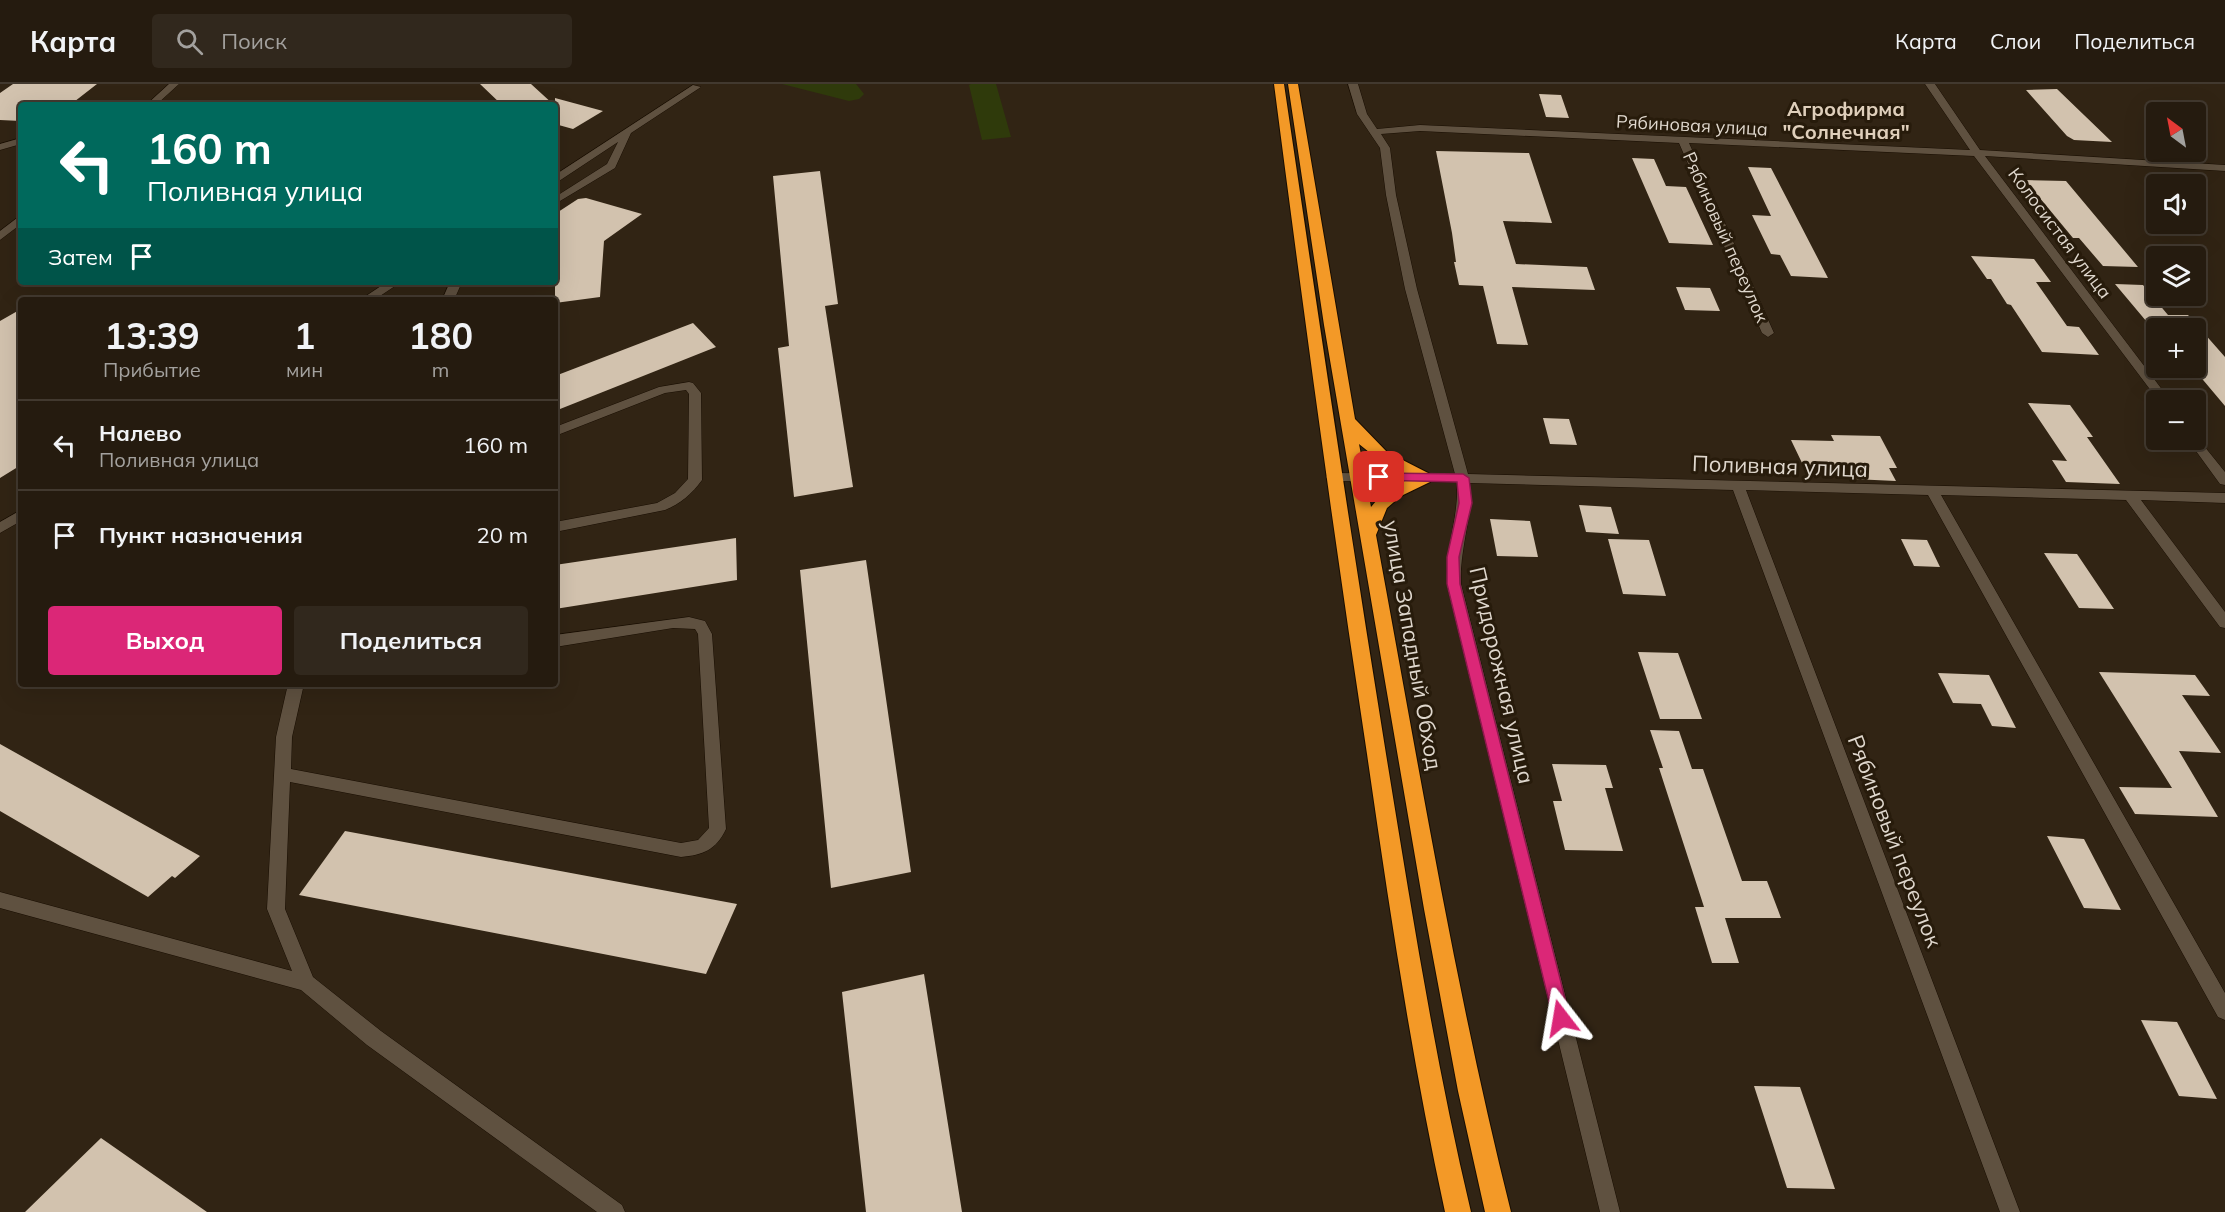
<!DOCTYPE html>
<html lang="ru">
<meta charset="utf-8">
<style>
:root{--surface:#251b0f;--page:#31281d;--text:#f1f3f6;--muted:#a3a19e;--line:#42392f;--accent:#db2777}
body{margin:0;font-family:Mulish,sans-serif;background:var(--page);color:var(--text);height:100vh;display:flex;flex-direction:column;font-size:22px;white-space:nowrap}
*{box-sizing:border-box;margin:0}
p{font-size:20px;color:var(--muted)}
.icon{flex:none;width:33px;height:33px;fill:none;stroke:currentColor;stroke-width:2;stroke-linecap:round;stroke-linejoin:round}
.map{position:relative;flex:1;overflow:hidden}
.side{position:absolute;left:18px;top:213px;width:540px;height:390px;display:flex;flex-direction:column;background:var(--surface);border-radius:6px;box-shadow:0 6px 24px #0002,0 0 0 2px var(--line)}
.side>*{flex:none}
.guide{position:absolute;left:18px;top:18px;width:540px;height:183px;border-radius:6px;box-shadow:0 6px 24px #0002,0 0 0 2px var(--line);background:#00695c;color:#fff;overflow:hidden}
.needle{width:39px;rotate:328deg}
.fabs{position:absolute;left:2146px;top:18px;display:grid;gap:12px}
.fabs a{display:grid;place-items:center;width:60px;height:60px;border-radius:6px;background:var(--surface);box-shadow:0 6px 24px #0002,0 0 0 2px var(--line);font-size:30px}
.pin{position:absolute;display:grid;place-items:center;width:51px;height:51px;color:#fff;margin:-26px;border-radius:12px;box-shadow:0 3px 9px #0006}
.me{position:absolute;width:66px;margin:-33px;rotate:346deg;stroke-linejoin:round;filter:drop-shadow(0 0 4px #0008)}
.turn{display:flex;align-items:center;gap:21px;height:126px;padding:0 30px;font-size:27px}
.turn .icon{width:78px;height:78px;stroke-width:2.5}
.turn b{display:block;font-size:42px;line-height:51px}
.then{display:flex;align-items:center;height:57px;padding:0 30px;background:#0003;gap:12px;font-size:22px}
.eta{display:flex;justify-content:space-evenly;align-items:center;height:102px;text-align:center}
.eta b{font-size:36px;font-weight:700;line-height:42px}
.primary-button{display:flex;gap:12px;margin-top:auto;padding:12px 30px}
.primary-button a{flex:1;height:69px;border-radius:6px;background:var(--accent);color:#fff;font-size:24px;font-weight:700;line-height:69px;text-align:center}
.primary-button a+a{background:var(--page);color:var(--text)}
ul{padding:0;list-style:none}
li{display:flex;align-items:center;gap:18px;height:90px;padding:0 30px;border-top:2px solid var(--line)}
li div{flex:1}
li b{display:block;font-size:22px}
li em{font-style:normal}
header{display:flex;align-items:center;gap:36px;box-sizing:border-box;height:84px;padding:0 30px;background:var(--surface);border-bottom:2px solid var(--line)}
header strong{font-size:28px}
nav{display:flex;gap:33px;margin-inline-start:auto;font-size:21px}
.search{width:420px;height:54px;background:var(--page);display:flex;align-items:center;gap:15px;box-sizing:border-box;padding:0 21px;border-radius:6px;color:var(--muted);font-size:22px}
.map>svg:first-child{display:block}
.green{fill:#2f3a0b}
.building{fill:#d2c2ae}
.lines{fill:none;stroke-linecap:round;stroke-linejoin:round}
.minor-casing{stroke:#180d01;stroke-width:1}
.highway-casing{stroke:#180d01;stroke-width:2}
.minor{fill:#5f5140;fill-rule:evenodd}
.highway{fill:#f39927;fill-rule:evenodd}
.route{fill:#db2777;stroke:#8e194d;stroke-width:1.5}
.labels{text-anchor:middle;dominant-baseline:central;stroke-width:6;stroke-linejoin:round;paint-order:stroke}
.far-street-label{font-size:18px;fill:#dfd7cd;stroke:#271b0b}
.far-neighbourhood-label{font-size:20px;font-weight:bold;fill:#dfcfbb;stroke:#271b0b}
.street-label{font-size:22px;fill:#dfd7cd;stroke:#271b0b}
</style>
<header>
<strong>Карта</strong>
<div class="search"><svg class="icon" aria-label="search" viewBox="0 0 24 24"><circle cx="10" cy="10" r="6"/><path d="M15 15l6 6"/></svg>Поиск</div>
<nav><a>Карта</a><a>Слои</a><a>Поделиться</a></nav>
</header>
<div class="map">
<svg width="2225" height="1128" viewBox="0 0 2225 1128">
<rect width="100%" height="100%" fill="#312414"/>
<path class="green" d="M 782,0 L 856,0 L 864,10 L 859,15 L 849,17 Z
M 971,0 L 996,0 L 1011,53 L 982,56 L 969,1 Z"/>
<path class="building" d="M 13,0 L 97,0 L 70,21 L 21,21 L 21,37 L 0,36 L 0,9 Z
M 480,0 L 531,0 L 554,21 L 502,21 Z
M 2057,5 L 2112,58 L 2074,56 L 2067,52 L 2026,6 Z
M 1539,10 L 1561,11 L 1569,34 L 1546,33 Z
M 555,14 L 603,27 L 573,45 L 555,40 Z
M 1436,67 L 1529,69 L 1552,139 L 1503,137 L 1516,180 L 1587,183 L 1595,206 L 1512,203 L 1528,261 L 1497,260 L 1483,202 L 1459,201 L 1454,178 L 1456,178 L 1452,149 Z
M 1632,74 L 1654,75 L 1666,102 L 1686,103 L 1713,161 L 1669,159 Z
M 1748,83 L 1771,84 L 1828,194 L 1791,192 L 1780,171 L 1771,170 L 1752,131 L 1771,132 Z
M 820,87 L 838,220 L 825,222 L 853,403 L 794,413 L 778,264 L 789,262 L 773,92 Z
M 2025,96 L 2066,97 L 2138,183 L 2103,182 L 2079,154 L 2073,154 Z
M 586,114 L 642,130 L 604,157 L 600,213 L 555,219 L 555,130 L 578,115 Z
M 1971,172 L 2034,175 L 2051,198 L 2036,198 L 2067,242 L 2079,243 L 2099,271 L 2042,268 L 2011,221 L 2007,220 L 1991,195 L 1987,195 Z
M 2115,200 L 2143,201 L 2168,231 L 2188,231 L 2225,273 L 2225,322 L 2193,284 L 2196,284 L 2196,244 L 2157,244 L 2157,250 Z
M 1676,203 L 1710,204 L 1720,227 L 1685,226 Z
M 21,225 L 21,381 L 0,394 L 0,237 Z
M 693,239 L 716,263 L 555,327 L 555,292 Z
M 2028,319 L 2070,321 L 2093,353 L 2087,353 L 2120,400 L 2066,398 L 2052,376 L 2067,377 Z
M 1543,334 L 1569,335 L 1577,361 L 1550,360 Z
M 1831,351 L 1880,352 L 1897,384 L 1889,384 L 1896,397 L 1853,395 L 1846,382 L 1803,381 L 1791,356 L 1834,357 Z
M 1579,421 L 1611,423 L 1619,450 L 1586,448 Z
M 1490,435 L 1530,437 L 1538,473 L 1497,472 Z
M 736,454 L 737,496 L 555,525 L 555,481 Z
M 1608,455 L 1649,456 L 1666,512 L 1623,510 Z
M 1901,455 L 1927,456 L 1940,483 L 1914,482 Z
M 2044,469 L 2077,470 L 2114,525 L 2079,524 Z
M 866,476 L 911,788 L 831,804 L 800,486 Z
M 1638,568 L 1678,569 L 1702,635 L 1660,635 Z
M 2099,588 L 2195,591 L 2210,612 L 2182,611 L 2221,669 L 2179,667 L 2218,733 L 2135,730 L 2119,703 L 2172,704 Z
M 1938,589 L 1989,591 L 2016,644 L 1992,642 L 1981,620 L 1953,619 Z
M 1650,646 L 1679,647 L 1692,685 L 1703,685 L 1742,797 L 1767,797 L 1781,834 L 1725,834 L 1739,879 L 1712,879 L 1695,823 L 1704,823 L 1659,684 L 1663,684 Z
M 0,660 L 200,772 L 175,794 L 172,792 L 148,813 L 0,727 Z
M 1552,680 L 1606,681 L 1613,704 L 1605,704 L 1623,767 L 1565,766 L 1553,717 L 1562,717 Z
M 345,747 L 737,820 L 706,890 L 299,811 Z
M 2047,752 L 2084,755 L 2121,826 L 2084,824 Z
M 924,890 L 962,1128 L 866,1128 L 842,908 Z
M 2141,936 L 2177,938 L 2217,1015 L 2179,1012 Z
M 1754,1002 L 1800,1003 L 1835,1105 L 1787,1104 Z
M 101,1054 L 207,1128 L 25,1128 Z"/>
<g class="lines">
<g class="minor-casing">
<path id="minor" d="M 169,0 L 179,0 L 156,21 L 146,21 Z
M 1348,0 L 1358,0 L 1367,30 L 1377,45 L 1420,41 L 1970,66 L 1925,0 L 1935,0 L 1980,66 L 2225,81 L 2225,87 L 1985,72 L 2170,316 L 2158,316 L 1974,72 L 1689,59 L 1774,249 L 1768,253 L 1762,249 L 1679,59 L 1420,47 L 1381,50 L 1390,64 L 1396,111 L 1417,205 L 1468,390 L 2225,409 L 2225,419 L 2141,416 L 2225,528 L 2225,544 L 2220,543 L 2126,416 L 1941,411 L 2225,909 L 2225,936 L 2218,933 L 1928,411 L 1746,406 L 2020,1128 L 2000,1128 L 1733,406 L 1470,399 C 1473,433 1459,466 1461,500 L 1620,1128 L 1600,1128 L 1447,500 C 1445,465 1459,433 1457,398 L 1333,397 L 1326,393 L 1333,389 L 1455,390 L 1405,205 L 1386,111 L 1380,64 L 1357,30 Z
M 693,1 L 701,3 L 631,49 L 615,84 L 555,120 L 555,113 L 607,80 L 618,58 L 559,97 L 555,98 L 555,91 Z
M 21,54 L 21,60 L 0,66 L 0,60 Z
M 21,131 L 21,140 L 0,156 L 0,147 Z
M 387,198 L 401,198 L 374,216 L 360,216 Z
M 450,198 L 462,198 L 454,216 L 442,216 Z
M 689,298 L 693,299 L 701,309 L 702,396 C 692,410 680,420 665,426 L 555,448 L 555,438 L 657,419 L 675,409 L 688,395 L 689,310 L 686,306 L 665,309 L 555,352 L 555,343 L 659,303 Z
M 2196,352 L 2225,388 L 2225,401 L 2220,400 L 2188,356 L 2196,356 Z
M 21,426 L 21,437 L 0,449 L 0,438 Z
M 689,533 L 705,537 L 712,550 L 726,745 C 716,766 703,771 681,773 L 290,698 L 285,825 L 313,893 L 381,947 L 622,1121 L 625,1128 L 597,1128 L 367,961 L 301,906 L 0,824 L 0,808 L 292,887 L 267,825 L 276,653 L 288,600 L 304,600 L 292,653 L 291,685 L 681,759 L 698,756 L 709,744 L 698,550 L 695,545 L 673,544 L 555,563 L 555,551 Z"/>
</g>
<g class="highway-casing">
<path id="highway" d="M 1274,0 L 1284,0 C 1317,224 1350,447 1386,670 C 1411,823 1435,977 1471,1128 L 1445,1128 C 1412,977 1389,823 1367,670 C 1333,447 1303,224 1274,0 Z
M 1288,0 L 1298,0 L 1355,335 L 1387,368 L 1430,390 L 1432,394 L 1430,398 L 1401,412 L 1387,424 L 1376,451 C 1418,677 1455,905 1511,1128 L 1485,1128 L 1458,1007 L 1424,825 L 1324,241 ZM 1359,360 L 1385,381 L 1410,394 L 1382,410 L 1371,423 Z"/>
</g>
<use href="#minor" class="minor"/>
<use href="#highway" class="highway"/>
</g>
<path class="route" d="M 1379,389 L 1463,390 L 1469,394 L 1472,419 L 1459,473 L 1460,500 L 1570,934 L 1567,940 L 1561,943 L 1555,940 L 1553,934 L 1447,500 L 1447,473 L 1459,419 L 1457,398 L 1375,396 L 1373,393 Z"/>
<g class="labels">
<g class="far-street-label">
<text transform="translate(1692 41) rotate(3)">Рябиновая улица</text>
<text transform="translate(2060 149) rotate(53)">Колосистая улица</text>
<text transform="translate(1726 153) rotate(66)">Рябиновый переулок</text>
</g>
<g class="far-neighbourhood-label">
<text x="1846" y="24">Агрофирма<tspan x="1846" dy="23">"Солнечная"</tspan></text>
</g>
<g class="street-label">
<text transform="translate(1780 382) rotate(2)">Поливная улица</text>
<text transform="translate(1413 561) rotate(80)">улица Западный Обход</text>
<text transform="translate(1502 591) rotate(77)">Придорожная улица</text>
<text transform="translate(1895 757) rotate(69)">Рябиновый переулок</text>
</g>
</g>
</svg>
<div class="fabs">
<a><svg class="needle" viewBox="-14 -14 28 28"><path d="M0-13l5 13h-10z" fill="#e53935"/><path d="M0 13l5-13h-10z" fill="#a3a19e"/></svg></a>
<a><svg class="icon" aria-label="sound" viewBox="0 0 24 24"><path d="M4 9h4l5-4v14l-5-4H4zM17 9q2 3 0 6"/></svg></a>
<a><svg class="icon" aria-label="layers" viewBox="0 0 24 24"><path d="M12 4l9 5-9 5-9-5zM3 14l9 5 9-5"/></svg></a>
<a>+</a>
<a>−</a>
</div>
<div class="pin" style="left:1379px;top:393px;background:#d93025"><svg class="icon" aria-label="arrive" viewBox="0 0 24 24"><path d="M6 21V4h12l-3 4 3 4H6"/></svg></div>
<svg class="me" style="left:1561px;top:934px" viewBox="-20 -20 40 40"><path d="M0-17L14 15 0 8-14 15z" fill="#db2777" stroke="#fff" stroke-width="4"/></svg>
<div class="guide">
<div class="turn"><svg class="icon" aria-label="left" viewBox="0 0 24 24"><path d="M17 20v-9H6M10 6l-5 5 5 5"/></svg><div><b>160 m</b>Поливная улица</div></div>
<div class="then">Затем<svg class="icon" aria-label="arrive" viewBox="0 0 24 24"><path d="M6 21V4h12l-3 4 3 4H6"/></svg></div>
</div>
<section class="side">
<div class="eta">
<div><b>13:39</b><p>Прибытие</p></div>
<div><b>1</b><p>мин</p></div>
<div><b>180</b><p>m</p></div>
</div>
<ul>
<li><svg class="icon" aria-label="left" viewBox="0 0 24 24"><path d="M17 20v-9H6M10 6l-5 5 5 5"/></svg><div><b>Налево</b><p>Поливная улица</p></div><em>160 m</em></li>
<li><svg class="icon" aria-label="arrive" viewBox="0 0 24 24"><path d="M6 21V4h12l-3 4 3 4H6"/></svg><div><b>Пункт назначения</b></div><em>20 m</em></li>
</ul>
<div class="primary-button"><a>Выход</a><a>Поделиться</a></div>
</section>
</div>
